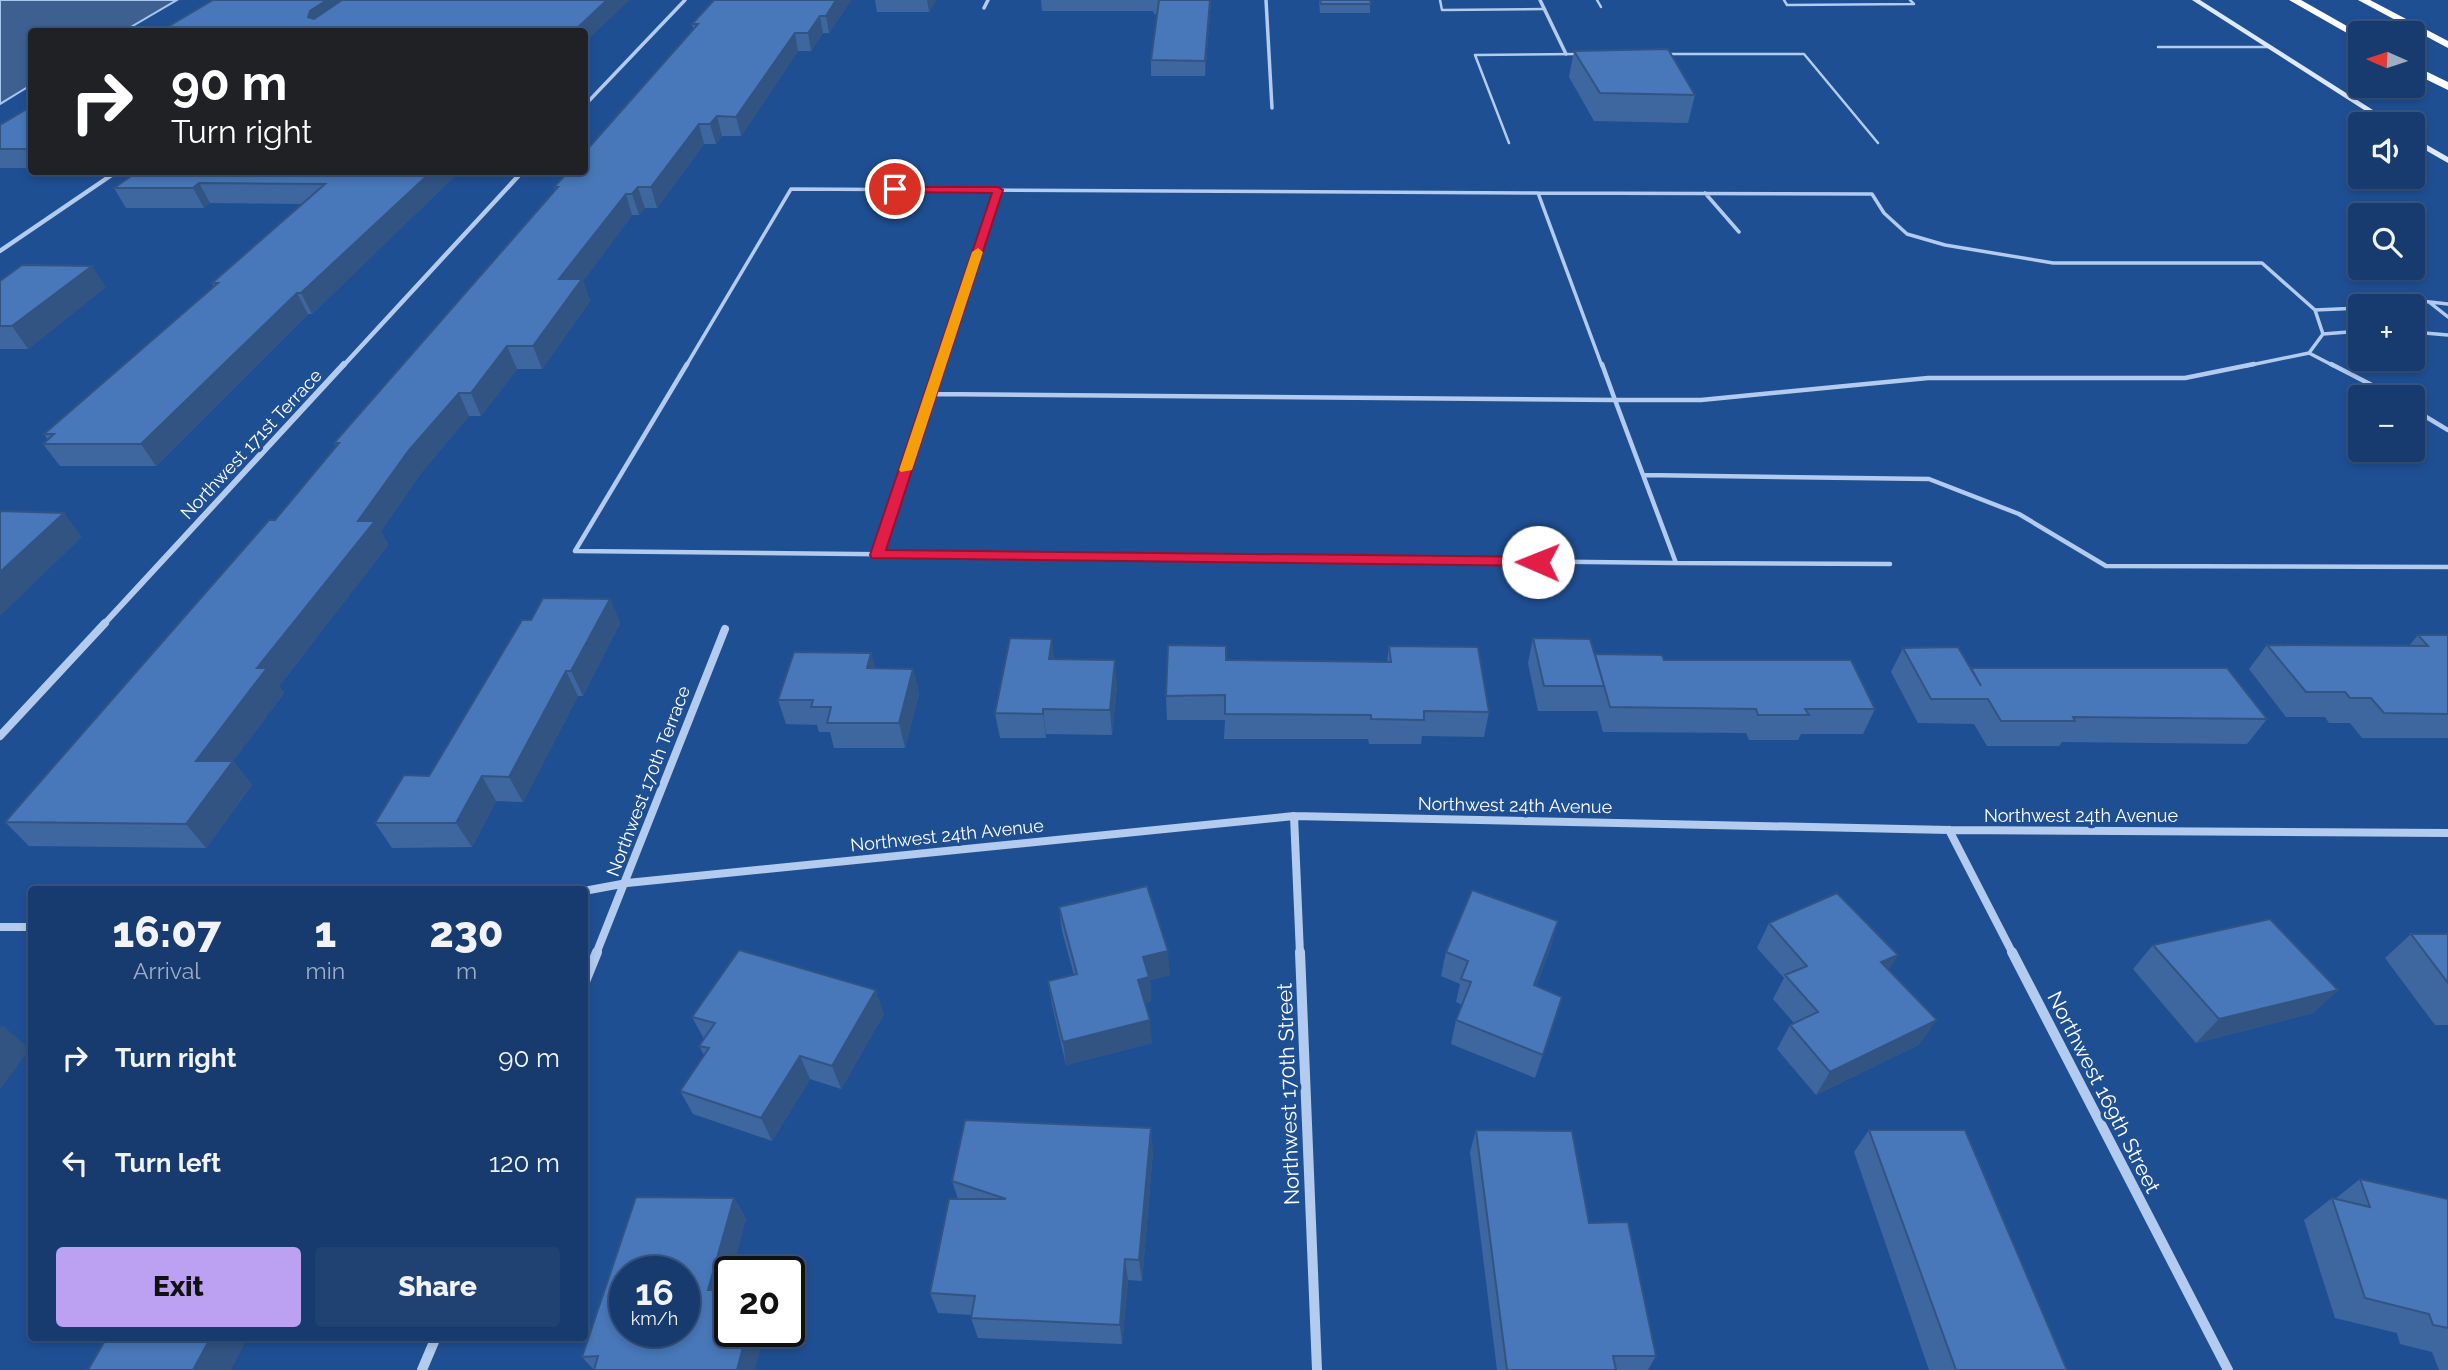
<!DOCTYPE html>
<meta charset="utf-8">
<style>
:root{--surface:#173b6e;--page:#204273;--text:#f1f3f6;--muted:#9eadc2;--line:#365581;--accent:#bca0f2}
body{margin:0;font-family:Raleway,sans-serif;background:var(--page);color:var(--text);height:100vh;display:flex;flex-direction:column;font-size:26px;white-space:nowrap}
*{box-sizing:border-box;margin:0}
p{font-size:23px;color:var(--muted)}
.icon{flex:none;width:38px;height:38px;fill:none;stroke:currentColor;stroke-width:2;stroke-linecap:round;stroke-linejoin:round}
.map{position:relative;flex:1;overflow:hidden}
.side{position:absolute;left:28px;top:886px;width:560px;height:455px;display:flex;flex-direction:column;background:var(--surface);border-radius:7px;box-shadow:0 4px 10px #0003,0 0 0 2px var(--line)}
.side>*{flex:none}
.top-card{position:absolute;left:28px;top:28px;width:560px;height:147px;border-radius:7px;box-shadow:0 4px 10px #0003,0 0 0 2px var(--line);background:#202124;color:#fff;overflow:hidden}
.needle{width:46px;rotate:273deg}
.controls{position:absolute;left:2348px;top:21px;display:grid;gap:14px}
.controls a{display:grid;place-items:center;width:77px;height:77px;border-radius:7px;background:var(--surface);box-shadow:0 4px 10px #0003,0 0 0 2px var(--line);font-size:35px}
.speed{position:absolute;left:609px;top:1256px;display:flex;gap:14px;font-size:35px;font-weight:700;text-align:center}
.speed>*{display:grid;place-content:center;width:91px;height:91px;border-radius:50%;background:var(--surface);box-shadow:0 4px 10px #0003,0 0 0 2px var(--line);line-height:1}
.speed small{font-size:18px;font-weight:400}
.speed .limit{border:4px solid #111;border-radius:10px;background:#fff;color:#111}
.pin{position:absolute;display:grid;place-items:center;width:60px;height:60px;color:#fff;margin:-30px;border:4px solid #fff;border-radius:50%;box-shadow:0 2px 7px #0007}
.me{position:absolute;width:77px;margin:-38px;rotate:271deg;stroke-linejoin:round;filter:drop-shadow(0 0 5px #0008)}
.turn{display:flex;align-items:center;gap:24px;height:147px;padding:0 28px;font-size:32px}
.turn .icon{width:91px;height:91px;stroke-width:2.5}
.turn b{display:block;font-size:49px;line-height:60px}
.eta{display:flex;justify-content:space-evenly;align-items:center;height:119px;text-align:center}
.eta b{font-size:42px;font-weight:800;line-height:49px}
.primary-button{display:flex;gap:14px;margin-top:auto;padding:14px 28px}
.primary-button a{flex:1;height:80px;border-radius:7px;background:var(--accent);color:#111;font-size:28px;font-weight:800;line-height:80px;text-align:center}
.primary-button a+a{background:var(--page);color:var(--text)}
ul{padding:0;list-style:none}
li{display:flex;align-items:center;gap:21px;height:105px;padding:0 28px}
li div{flex:1}
li b{display:block;font-size:26px}
li em{font-style:normal}
.map>svg:first-child{display:block}
.water{fill:#3e6091;stroke:#a5c6ef;stroke-width:2}
.lines{fill:none;stroke-linecap:round;stroke-linejoin:round}
.lane-far2{stroke:#b2cbee;stroke-width:2.5}
.lane-far1{stroke:#b2cbee;stroke-width:3.5}
.lane{stroke:#b2cbee;stroke-width:4.5}
.street-far4{stroke:#b2cbee;stroke-width:3.5}
.street-far3{stroke:#b2cbee;stroke-width:4.5}
.street-far2{stroke:#b2cbee;stroke-width:6}
.street-far1{stroke:#b2cbee;stroke-width:8}
.street{stroke:#b2cbee;stroke-width:10}
.secondary{fill:#deeafa;fill-rule:evenodd}
.highway{fill:#fff;fill-rule:evenodd}
.wall{fill:#3e679f}
.shaded-wall{fill:#325482}
.building{fill:#4878b9;stroke:#325482;stroke-width:2;fill-rule:evenodd}
.route{fill:#e11d48;stroke:#92132f;stroke-width:2}
.slow{fill:#f59e0b}
.labels{text-anchor:middle;dominant-baseline:central;stroke-width:7;stroke-linejoin:round;paint-order:stroke}
.street-label{font-size:18px;fill:#fff;stroke:#1f4f93}
.near-street-label{font-size:21px;fill:#fff;stroke:#1f4f93}
</style>
<div class="map">
<svg width="2448" height="1370" viewBox="0 0 2448 1370">
<rect width="100%" height="100%" fill="#1f4f93"/>
<path class="water" d="M 0,0 L 177,0 L 124,31 L 32,32 L 31,85 L 0,104 Z"/>
<g class="lines">
<path class="lane-far2" d="M 1440,0 L 1442,10 L 1545,9
M 1597,0 L 1601,7
M 1784,0 L 1787,5 L 1914,4 L 1910,0
M 2158,47 L 2269,47
M 1664,54 L 1804,54 L 1878,143
M 1509,143 L 1475,55 L 1578,54"/>
<path class="lane-far1" d="M 1538,193 L 1872,194 L 1884,213 L 1907,234 L 1945,245 L 2053,263 L 2262,263 L 2315,310 L 2323,334 L 2309,353 L 2246,366
M 1538,193 L 1602,366
M 1705,193 L 1739,232
M 2429,302 L 2448,317
M 2372,306 L 2421,301 L 2448,304
M 2315,310 L 2361,308
M 2413,332 L 2448,335
M 2323,334 L 2361,331
M 2309,353 L 2334,366
M 686,366 L 791,189 L 1538,193
M 940,366 L 998,190"/>
<path class="lane" d="M 687,364 L 575,551 L 1676,563 L 1615,400
M 1602,364 L 1615,400
M 2331,364 L 2395,397
M 931,394 L 1615,400
M 1615,400 L 1701,400 L 1928,378 L 2185,378 L 2254,364
M 2413,409 L 2448,430
M 1643,475 L 1929,479 L 2019,514 L 2106,566 L 2448,567
M 877,555 L 940,364
M 1676,563 L 1890,564"/>
<path class="street-far4" d="M 1266,0 L 1272,108
M 1540,0 L 1566,54
M 984,8 L 988,0
M 584,106 L 685,0"/>
<path class="street-far3" d="M 0,251 L 116,172
M 343,366 L 522,172"/>
<path class="street-far2" d="M 103,625 L 344,364"/>
<path class="street-far1" d="M 0,736 L 105,623
M 1294,816 L 1300,954
M 1949,830 L 2013,954
M 584,891 L 627,883 L 1294,816 L 1949,830 L 2448,833
M 0,927 L 32,927
M 596,954 L 725,629"/>
<path class="street" d="M 1300,952 L 1317,1370
M 2012,952 L 2228,1370
M 584,984 L 597,952
M 422,1370 L 436,1337"/>
<path class="secondary" d="M 2192,0 L 2200,0 L 2395,124 L 2386,124 Z
M 2413,137 L 2448,157 L 2448,163 L 2413,143 Z"/>
<path class="highway" d="M 2289,0 L 2301,0 L 2361,34 L 2361,41 Z
M 2358,0 L 2370,0 L 2448,41 L 2448,48 Z
M 2413,65 L 2448,82 L 2448,90 L 2413,73 Z"/>
</g>
<path class="wall" d="M 714,0 L 851,0 L 829,33 L 823,33 L 811,51 L 798,51 L 741,136 L 722,136 L 716,144 L 704,144 L 657,208 L 645,208 L 639,215 L 632,215 L 583,281 L 590,301 L 542,369 L 517,369 L 481,416 L 469,416 L 421,473 L 381,531 L 388,545 L 279,686 L 284,693 L 233,761 L 252,785 L 206,848 L 29,846 L 5,822 L 275,520 L 336,446 L 334,443 L 555,190 L 554,187 L 693,29 L 692,24 Z
M 875,0 L 936,0 L 929,12 L 877,12 Z
M 1041,0 L 1211,0 L 1205,76 L 1151,76 L 1151,60 L 1157,14 L 1154,14 L 1153,11 L 1042,11 Z
M 1319,0 L 1370,0 L 1370,13 L 1320,13 Z
M 1574,51 L 1695,95 L 1688,123 L 1594,121 L 1569,77 Z
M 32,106 L 32,168 L 0,168 L 0,125 Z
M 137,172 L 459,172 L 312,314 L 308,314 L 156,466 L 60,466 L 43,444 L 48,440 L 44,434 L 214,287 L 212,283 L 303,204 L 210,203 L 204,208 L 126,208 L 114,188 Z
M 0,281 L 106,287 L 28,349 L 0,349 Z
M 610,599 L 620,623 L 583,696 L 578,696 L 523,802 L 496,801 L 472,847 L 392,848 L 375,823 L 429,776 L 531,620 Z
M 2418,635 L 2448,635 L 2448,738 L 2362,738 L 2350,723 L 2329,723 L 2325,717 L 2286,717 L 2249,669 L 2267,645 L 2409,646 Z
M 1533,638 L 1595,655 L 1664,660 L 1875,709 L 1863,734 L 1801,734 L 1798,740 L 1749,740 L 1746,733 L 1603,732 L 1597,710 L 1597,711 L 1538,711 L 1528,663 Z
M 1389,646 L 1489,712 L 1484,737 L 1422,736 L 1421,744 L 1369,744 L 1368,739 L 1224,739 L 1225,720 L 1167,720 L 1166,696 L 1226,660 L 1387,662 Z
M 1903,648 L 1970,668 L 2267,719 L 2247,744 L 2062,742 L 2059,746 L 1987,746 L 1974,724 L 1918,723 L 1891,672 Z
M 871,653 L 875,669 L 913,669 L 919,694 L 905,748 L 834,748 L 830,732 L 819,732 L 817,725 L 786,724 L 778,700 Z
M 1055,659 L 1117,685 L 1112,735 L 1046,734 L 1046,738 L 1000,738 L 995,713 Z
M 1059,907 L 1170,975 L 1150,980 L 1151,1001 L 1145,1003 L 1152,1043 L 1066,1065 L 1052,1005 L 1048,981 L 1074,975 L 1062,931 Z
M 1558,921 L 1551,946 L 1536,986 L 1562,997 L 1535,1078 L 1451,1044 L 1456,1020 L 1462,1005 L 1456,1002 L 1460,984 L 1441,976 L 1446,952 Z
M 1769,923 L 1898,955 L 1888,970 L 1920,1044 L 1816,1095 L 1777,1049 L 1790,1025 L 1794,1023 L 1773,999 L 1784,978 L 1757,948 Z
M 2411,934 L 2448,934 L 2448,1025 L 2435,1025 L 2385,958 Z
M 2153,945 L 2338,990 L 2313,1013 L 2196,1043 L 2133,969 Z
M 884,1014 L 841,1089 L 810,1079 L 772,1141 L 693,1114 L 680,1091 L 704,1055 L 699,1046 L 704,1039 L 692,1017 Z
M 1476,1130 L 1589,1223 L 1656,1356 L 1648,1370 L 1497,1370 L 1470,1152 Z
M 1869,1130 L 2067,1370 L 1929,1370 L 1854,1152 Z
M 1153,1151 L 1142,1281 L 1128,1280 L 1122,1344 L 978,1338 L 971,1318 L 972,1315 L 938,1313 L 930,1293 L 958,1199 L 952,1181 Z
M 2360,1179 L 2448,1199 L 2448,1370 L 2439,1370 L 2432,1352 L 2400,1344 L 2397,1333 L 2335,1318 L 2304,1220 L 2332,1198 L 2335,1199 Z
M 734,1198 L 746,1219 L 730,1272 L 730,1280 L 727,1290 L 730,1332 L 759,1332 L 763,1338 L 594,1370 L 582,1357 Z"/>
<path class="shaded-wall" d="M 327,0 L 358,0 L 318,28 L 308,17 L 310,11 Z
M 607,0 L 630,0 L 584,43 L 584,32 L 573,32 Z
M 836,0 L 851,0 L 829,33 L 826,16 Z
M 927,0 L 936,0 L 929,12 Z
M 1210,0 L 1211,0 L 1205,76 L 1205,61 Z
M 820,16 L 823,33 L 811,51 L 808,33 Z
M 795,33 L 798,51 L 741,136 L 736,117 Z
M 717,116 L 722,136 L 716,144 L 710,124 Z
M 699,124 L 704,144 L 657,208 L 651,187 Z
M 431,172 L 459,172 L 312,314 L 301,293 Z
M 199,183 L 210,203 L 204,208 L 193,188 Z
M 638,187 L 645,208 L 639,215 L 632,194 Z
M 626,194 L 632,215 L 583,281 L 590,301 L 542,369 L 533,346 L 559,279 Z
M 92,266 L 106,287 L 28,349 L 12,326 Z
M 297,293 L 308,314 L 156,466 L 141,444 Z
M 507,346 L 517,369 L 481,416 L 471,393 Z
M 459,393 L 469,416 L 421,473 L 381,531 L 388,545 L 279,686 L 284,693 L 233,761 L 252,785 L 206,848 L 186,824 L 196,761 L 257,668 L 358,521 L 409,450 Z
M 64,513 L 82,537 L 0,616 L 0,572 Z
M 610,599 L 620,623 L 583,696 L 571,671 Z
M 1052,639 L 1055,663 L 1049,659 Z
M 871,653 L 878,678 L 867,668 Z
M 1115,660 L 1117,685 L 1112,735 L 1110,710 Z
M 913,669 L 919,694 L 905,748 L 899,723 Z
M 566,671 L 578,696 L 523,802 L 509,777 Z
M 1043,709 L 1046,734 L 1046,738 L 1043,714 Z
M 482,776 L 496,801 L 472,847 L 456,823 Z
M 1558,921 L 1551,946 L 1527,1009 L 1534,985 Z
M 1168,951 L 1170,975 L 1150,980 L 1151,1001 L 1140,1004 L 1138,980 L 1143,957 Z
M 1898,955 L 1883,979 L 1881,962 Z
M 876,990 L 884,1014 L 841,1089 L 832,1066 Z
M 2338,990 L 2313,1013 L 2196,1043 L 2219,1019 Z
M 1150,1020 L 1152,1043 L 1066,1065 L 1063,1042 Z
M 1937,1020 L 1920,1044 L 1816,1095 L 1830,1072 Z
M 2,1025 L 30,1049 L 0,1089 L 0,1028 Z
M 800,1056 L 810,1079 L 772,1141 L 761,1118 Z
M 1151,1128 L 1153,1151 L 1142,1281 L 1139,1260 Z
M 734,1198 L 746,1219 L 732,1272 L 730,1272 L 730,1280 L 722,1310 L 708,1290 Z
M 1125,1259 L 1128,1280 L 1122,1344 L 1120,1325 Z
M 743,1332 L 759,1332 L 763,1338 L 755,1370 L 737,1370 Z
M 211,1337 L 248,1337 L 231,1370 L 193,1370 Z"/>
<path class="building" d="M 213,0 L 327,0 L 310,11 L 308,17 L 314,19 L 342,0 L 607,0 L 573,32 L 240,32 L 238,29 L 234,32 L 159,32 Z
M 714,0 L 836,0 L 826,16 L 820,16 L 808,33 L 795,33 L 736,117 L 717,116 L 710,124 L 699,124 L 651,187 L 638,187 L 632,194 L 626,194 L 559,279 L 582,279 L 533,346 L 507,346 L 471,393 L 459,393 L 409,450 L 358,521 L 375,521 L 257,668 L 267,668 L 196,761 L 233,761 L 186,824 L 5,822 L 269,520 L 275,520 L 339,443 L 334,443 L 558,187 L 554,187 L 568,172 L 584,172 L 584,153 L 698,24 L 692,24 Z
M 1159,0 L 1210,0 L 1205,61 L 1151,60 Z
M 1320,0 L 1370,0 L 1371,4 L 1321,4 Z
M 1668,49 L 1695,95 L 1600,93 L 1574,51 Z
M 32,106 L 32,149 L 0,149 L 0,125 Z
M 137,172 L 431,172 L 301,293 L 297,293 L 141,444 L 43,444 L 54,434 L 44,434 L 218,283 L 212,283 L 325,184 L 199,183 L 193,188 L 114,188 Z
M 22,265 L 92,266 L 12,326 L 0,326 L 0,281 Z
M 0,511 L 64,513 L 0,572 Z
M 543,598 L 610,599 L 571,671 L 566,671 L 509,777 L 482,776 L 456,823 L 375,823 L 404,775 L 429,776 L 522,620 L 531,620 Z
M 2418,635 L 2448,635 L 2448,714 L 2384,713 L 2371,698 L 2350,698 L 2345,692 L 2306,692 L 2267,645 L 2428,646 Z
M 1010,638 L 1052,639 L 1049,659 L 1115,660 L 1110,710 L 1043,709 L 1043,714 L 995,713 Z
M 1533,638 L 1590,639 L 1604,686 L 1544,686 Z
M 1168,645 L 1226,646 L 1226,660 L 1391,662 L 1389,646 L 1478,647 L 1489,712 L 1424,711 L 1424,720 L 1371,719 L 1371,715 L 1225,714 L 1225,695 L 1166,696 Z
M 1958,647 L 1981,686 L 1971,668 L 2227,668 L 2267,719 L 2073,717 L 2075,721 L 2001,721 L 1988,699 L 1931,699 L 1903,648 Z
M 794,652 L 871,653 L 867,668 L 913,669 L 899,723 L 827,723 L 831,707 L 811,707 L 813,700 L 778,700 Z
M 1595,654 L 1662,655 L 1664,660 L 1851,660 L 1875,709 L 1805,709 L 1809,715 L 1758,715 L 1756,709 L 1610,707 Z
M 1147,886 L 1168,951 L 1143,957 L 1149,977 L 1138,980 L 1150,1020 L 1063,1042 L 1048,981 L 1077,974 L 1059,907 Z
M 1472,890 L 1558,921 L 1534,985 L 1562,997 L 1543,1055 L 1456,1020 L 1471,982 L 1461,979 L 1468,961 L 1446,952 Z
M 1837,893 L 1898,955 L 1881,962 L 1937,1020 L 1830,1072 L 1790,1025 L 1818,1012 L 1785,975 L 1807,966 L 1769,923 Z
M 2270,919 L 2338,990 L 2219,1019 L 2153,945 Z
M 2411,934 L 2448,934 L 2448,983 Z
M 739,950 L 876,990 L 832,1066 L 800,1056 L 761,1118 L 680,1091 L 709,1048 L 699,1046 L 715,1023 L 692,1017 Z
M 965,1120 L 1151,1128 L 1139,1260 L 1125,1259 L 1120,1325 L 971,1318 L 975,1296 L 930,1293 L 949,1199 L 1006,1199 L 952,1181 Z
M 1476,1130 L 1572,1131 L 1589,1223 L 1628,1222 L 1656,1356 L 1613,1356 L 1616,1370 L 1507,1370 Z
M 1869,1130 L 1965,1130 L 2067,1370 L 1956,1370 Z
M 2360,1179 L 2448,1199 L 2448,1328 L 2433,1325 L 2429,1314 L 2365,1298 L 2332,1198 L 2370,1207 Z
M 636,1197 L 734,1198 L 708,1290 L 730,1290 L 730,1332 L 747,1332 L 737,1370 L 594,1370 L 598,1356 L 582,1357 ZM 625,1272 L 684,1272 L 684,1332 L 625,1332 Z
M 107,1337 L 211,1337 L 193,1370 L 88,1370 Z"/>
<path class="route" d="M 891,187 L 998,187 L 1003,190 L 886,550 L 1538,557 L 1545,562 L 1538,566 L 872,558 L 870,555 L 992,193 L 895,192 Z"/>
<path class="slow" d="M 978,248 L 983,252 L 912,470 L 901,472 L 899,470 L 972,252 Z"/>
<g class="labels">
<g class="street-label">
<text transform="translate(251 444) rotate(-47)">Northwest 171st Terrace</text>
<text transform="translate(648 781) rotate(-69)">Northwest 170th Terrace</text>
<text transform="translate(1515 805) rotate(1)">Northwest 24th Avenue</text>
<text x="2081" y="815">Northwest 24th Avenue</text>
<text transform="translate(947 835) rotate(-6)">Northwest 24th Avenue</text>
</g>
<g class="near-street-label">
<text transform="translate(2104 1092) rotate(63)">Northwest 169th Street</text>
<text transform="translate(1288 1094) rotate(-92)">Northwest 170th Street</text>
</g>
</g>
</svg>
<div class="controls">
<a><svg class="needle" viewBox="-14 -14 28 28"><path d="M0-13l5 13h-10z" fill="#e53935"/><path d="M0 13l5-13h-10z" fill="#9eadc2"/></svg></a>
<a><svg class="icon" aria-label="sound" viewBox="0 0 24 24"><path d="M4 9h4l5-4v14l-5-4H4zM17 9q2 3 0 6"/></svg></a>
<a><svg class="icon" aria-label="search" viewBox="0 0 24 24"><circle cx="10" cy="10" r="6"/><path d="M15 15l6 6"/></svg></a>
<a>+</a>
<a>−</a>
</div>
<div class="speed"><div>16<small>km/h</small></div><div class="limit">20</div></div>
<div class="pin" style="left:895px;top:189px;background:#d93025"><svg class="icon" aria-label="arrive" viewBox="0 0 24 24"><path d="M6 21V4h12l-3 4 3 4H6"/></svg></div>
<svg class="me" style="left:1538px;top:562px" viewBox="-20 -20 40 40"><circle r="19" fill="#fff"/><path d="M0-13L10 11 0 6-10 11z" fill="#e11d48"/></svg>
<div class="top-card">
<div class="turn"><svg class="icon" aria-label="right" viewBox="0 0 24 24"><path d="M7 20v-9h11M14 6l5 5-5 5"/></svg><div><b>90 m</b>Turn right</div></div>
</div>
<section class="side">
<div class="eta">
<div><b>16:07</b><p>Arrival</p></div>
<div><b>1</b><p>min</p></div>
<div><b>230</b><p>m</p></div>
</div>
<ul>
<li><svg class="icon" aria-label="right" viewBox="0 0 24 24"><path d="M7 20v-9h11M14 6l5 5-5 5"/></svg><div><b>Turn right</b></div><em>90 m</em></li>
<li><svg class="icon" aria-label="left" viewBox="0 0 24 24"><path d="M17 20v-9H6M10 6l-5 5 5 5"/></svg><div><b>Turn left</b></div><em>120 m</em></li>
</ul>
<div class="primary-button"><a>Exit</a><a>Share</a></div>
</section>
</div>
